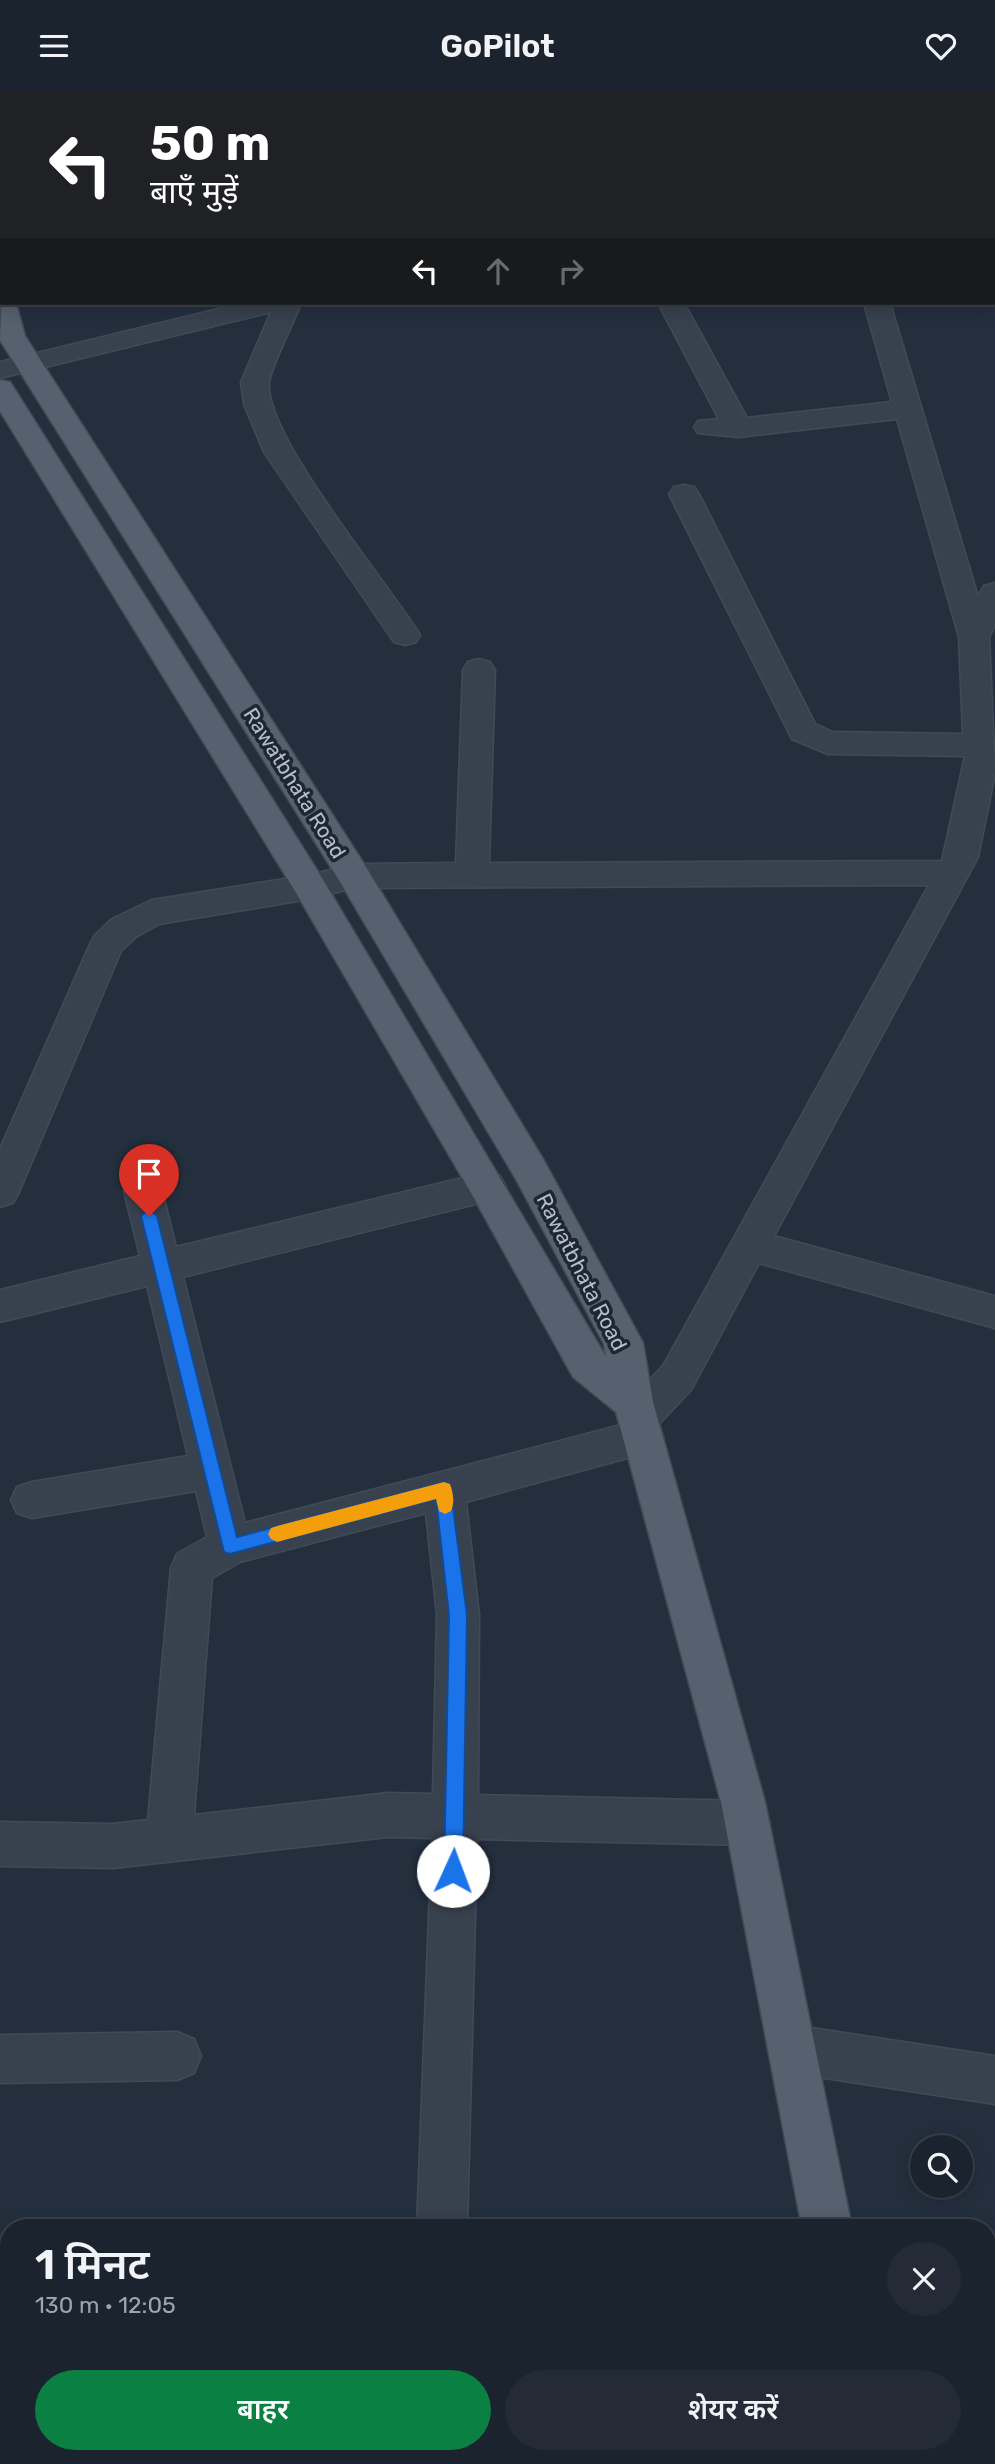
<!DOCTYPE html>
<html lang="hi">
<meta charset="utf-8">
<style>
:root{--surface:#1b232e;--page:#242b36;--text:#f1f3f6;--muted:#a0a4aa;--line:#39404a;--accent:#0b8043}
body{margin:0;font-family:Rubik,"Noto Sans Devanagari",sans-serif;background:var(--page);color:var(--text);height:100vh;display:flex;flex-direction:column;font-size:26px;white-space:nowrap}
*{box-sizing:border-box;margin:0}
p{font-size:23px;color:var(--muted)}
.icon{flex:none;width:38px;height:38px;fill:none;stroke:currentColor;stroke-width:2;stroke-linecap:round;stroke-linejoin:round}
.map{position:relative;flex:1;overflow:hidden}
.details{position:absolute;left:0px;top:2128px;width:996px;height:245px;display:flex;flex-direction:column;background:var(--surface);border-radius:28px 28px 0 0;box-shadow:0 4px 18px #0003,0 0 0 2px var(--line)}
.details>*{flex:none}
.guide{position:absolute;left:0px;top:0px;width:996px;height:214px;box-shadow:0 4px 18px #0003,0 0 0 2px var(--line);background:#202124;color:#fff;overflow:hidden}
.controls{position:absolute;left:910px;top:2044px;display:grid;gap:14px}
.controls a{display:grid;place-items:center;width:63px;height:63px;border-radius:50%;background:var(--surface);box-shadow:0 4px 18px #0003,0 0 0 2px var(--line);font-size:35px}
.pin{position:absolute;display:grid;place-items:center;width:60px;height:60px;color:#fff;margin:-72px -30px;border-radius:50% 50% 50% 0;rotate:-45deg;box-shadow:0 0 7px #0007}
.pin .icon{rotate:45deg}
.me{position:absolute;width:77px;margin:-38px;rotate:2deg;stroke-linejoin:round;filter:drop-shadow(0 0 5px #0008)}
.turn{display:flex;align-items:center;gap:24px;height:147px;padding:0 35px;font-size:32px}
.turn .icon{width:91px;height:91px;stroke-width:2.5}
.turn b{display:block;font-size:49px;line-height:60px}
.lanes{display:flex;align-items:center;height:66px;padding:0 35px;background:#0003;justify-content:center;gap:35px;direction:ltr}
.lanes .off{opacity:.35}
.round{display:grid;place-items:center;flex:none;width:74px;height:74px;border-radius:37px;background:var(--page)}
.head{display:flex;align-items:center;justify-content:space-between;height:119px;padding:0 35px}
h1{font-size:42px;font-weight:600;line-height:52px}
.button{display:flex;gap:14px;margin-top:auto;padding:14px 35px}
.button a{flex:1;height:80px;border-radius:42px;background:var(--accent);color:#fff;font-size:28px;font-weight:600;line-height:80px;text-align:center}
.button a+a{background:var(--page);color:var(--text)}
header{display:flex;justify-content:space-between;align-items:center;height:91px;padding:0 35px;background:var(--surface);font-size:32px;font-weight:600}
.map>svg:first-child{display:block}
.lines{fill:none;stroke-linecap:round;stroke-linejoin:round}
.minor-casing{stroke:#414a57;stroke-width:3}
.major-casing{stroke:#414a57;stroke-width:3}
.minor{fill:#38414e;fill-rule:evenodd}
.major{fill:#56606e;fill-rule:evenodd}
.route{fill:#1a73e8;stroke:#114b97;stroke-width:2}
.slow{fill:#f59e0b}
.labels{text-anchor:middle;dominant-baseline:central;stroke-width:7;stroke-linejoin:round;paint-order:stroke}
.street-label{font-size:21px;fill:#b4bcc9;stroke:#1d2633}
</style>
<header><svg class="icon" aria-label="menu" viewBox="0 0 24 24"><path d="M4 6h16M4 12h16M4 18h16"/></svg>GoPilot<svg class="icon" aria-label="heart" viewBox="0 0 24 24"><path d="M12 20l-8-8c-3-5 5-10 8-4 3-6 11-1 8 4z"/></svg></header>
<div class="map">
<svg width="995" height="2373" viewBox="0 0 995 2373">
<rect width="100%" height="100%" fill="#242f3e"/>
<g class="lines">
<g class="minor-casing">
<path id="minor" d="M 259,0 L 283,0 L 283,2 L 259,2 Z
M 333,0 L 357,0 L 357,2 L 333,2 Z
M 599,0 L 623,0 L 624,2 L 600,2 Z
M 838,0 L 862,0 L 862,2 L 838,2 Z
M 994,26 L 995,26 L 995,40 L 994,40 Z
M 994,59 L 995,59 L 995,75 L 994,75 Z
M 994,117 L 995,117 L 995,133 L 994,133 Z
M 243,212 L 301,212 C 295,229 270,277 269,292 C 265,346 388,492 420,544 L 416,551 L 405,554 L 394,551 L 264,361 L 244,313 L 241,291 L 271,221 L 0,287 L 0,271 Z
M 658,212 L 684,212 L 747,327 L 892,311 L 864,212 L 890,212 L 978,506 L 984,495 L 995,492 L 995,534 L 989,546 L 995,682 L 978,766 L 774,1145 L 995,1205 L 995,1237 L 759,1172 L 691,1299 L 658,1334 L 663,1346 L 657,1359 L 466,1411 L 479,1524 L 478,1704 L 747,1710 L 763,1716 L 770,1732 L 763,1748 L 747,1754 L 477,1748 L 467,2137 L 417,2137 L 432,1747 L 388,1746 L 113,1777 L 0,1775 L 0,1731 L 113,1733 L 148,1729 L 171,1477 L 177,1463 L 207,1446 L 196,1400 L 32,1427 L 17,1422 L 11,1409 L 17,1396 L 32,1391 L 188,1365 L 147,1195 L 0,1231 L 0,1199 L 140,1165 L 124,1100 L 130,1089 L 143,1085 L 156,1089 L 162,1100 L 176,1156 L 487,1081 L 500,1085 L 506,1096 L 500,1107 L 183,1186 L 245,1432 L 621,1334 L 618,1327 L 624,1315 L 663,1275 L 929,794 L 354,797 L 310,808 L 159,833 L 136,846 L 121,860 L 19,1101 L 13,1112 L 0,1116 L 0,1058 L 90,853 L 95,844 L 112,828 L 152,809 L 310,784 L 354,773 L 456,772 L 463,579 L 468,571 L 479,568 L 490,571 L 495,579 L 489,772 L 942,770 L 965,665 L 828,663 L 792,648 L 669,403 L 674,396 L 684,394 L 694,396 L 699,403 L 815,633 L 833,641 L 963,643 L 959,546 L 897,328 L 738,346 L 698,342 L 694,336 L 698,330 L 719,328 ZM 426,1422 L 437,1524 L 433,1703 L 388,1702 L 194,1724 L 212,1487 L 240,1471 Z
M 792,1934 L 995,1965 L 995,2013 L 792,1982 L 775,1975 L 768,1958 L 775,1941 Z
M 177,1941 L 194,1948 L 201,1965 L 194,1982 L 177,1989 L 0,1992 L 0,1944 Z
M 0,2235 L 9,2235 L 9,2287 L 0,2287 Z"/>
</g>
<g class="major-casing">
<path id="major" d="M 2,204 L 2,212 L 16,212 L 25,245 L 366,776 L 543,1068 L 643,1252 L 653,1311 L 765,1711 L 852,2137 L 802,2137 L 721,1711 L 616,1321 L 573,1286 L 474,1107 L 298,805 L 0,320 L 0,289 L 10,291 L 14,297 L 322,787 L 606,1266 L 604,1253 L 517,1090 L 342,794 L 0,249 Z
M 841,2364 L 893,2364 L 895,2373 L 843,2373 Z"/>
</g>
<use href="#minor" class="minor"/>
<use href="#major" class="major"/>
</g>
<path class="route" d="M 149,1118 L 157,1125 L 237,1446 L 444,1391 L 450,1393 L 467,1524 L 463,1780 L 460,1787 L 453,1790 L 446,1787 L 444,1780 L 449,1524 L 436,1408 L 230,1463 L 224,1461 L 141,1125 Z"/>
<path class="slow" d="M 444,1391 L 450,1393 C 453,1401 455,1412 451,1420 L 445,1423 L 439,1420 L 436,1408 L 277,1451 L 271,1448 L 268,1443 L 271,1437 L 277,1435 Z"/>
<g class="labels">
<g class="street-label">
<text transform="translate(295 692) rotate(58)">Rawatbhata Road</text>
<text transform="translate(582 1181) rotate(63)">Rawatbhata Road</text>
</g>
</g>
</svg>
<div class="controls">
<a><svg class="icon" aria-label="search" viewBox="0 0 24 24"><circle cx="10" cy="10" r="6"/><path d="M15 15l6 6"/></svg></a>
</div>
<div class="pin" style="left:149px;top:1125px;background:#d93025"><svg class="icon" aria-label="arrive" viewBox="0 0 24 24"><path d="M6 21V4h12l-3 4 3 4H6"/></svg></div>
<svg class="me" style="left:453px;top:1780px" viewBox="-20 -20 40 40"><circle r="19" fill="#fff"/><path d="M0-13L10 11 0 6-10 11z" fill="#1a73e8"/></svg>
<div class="guide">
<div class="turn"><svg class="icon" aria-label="left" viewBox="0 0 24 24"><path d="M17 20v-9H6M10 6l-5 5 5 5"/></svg><div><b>50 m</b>बाएँ मुड़ें</div></div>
<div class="lanes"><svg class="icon" aria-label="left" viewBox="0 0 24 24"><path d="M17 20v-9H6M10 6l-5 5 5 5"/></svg><svg class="icon off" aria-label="ahead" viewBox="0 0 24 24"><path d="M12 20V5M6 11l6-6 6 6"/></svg><svg class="icon off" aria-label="right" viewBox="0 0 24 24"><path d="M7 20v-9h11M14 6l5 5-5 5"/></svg></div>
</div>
<section class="details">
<div class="head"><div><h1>1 मिनट</h1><p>130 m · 12:05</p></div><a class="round"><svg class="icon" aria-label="close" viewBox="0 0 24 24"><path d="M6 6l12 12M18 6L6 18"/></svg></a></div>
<div class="button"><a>बाहर</a><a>शेयर करें</a></div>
</section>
</div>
